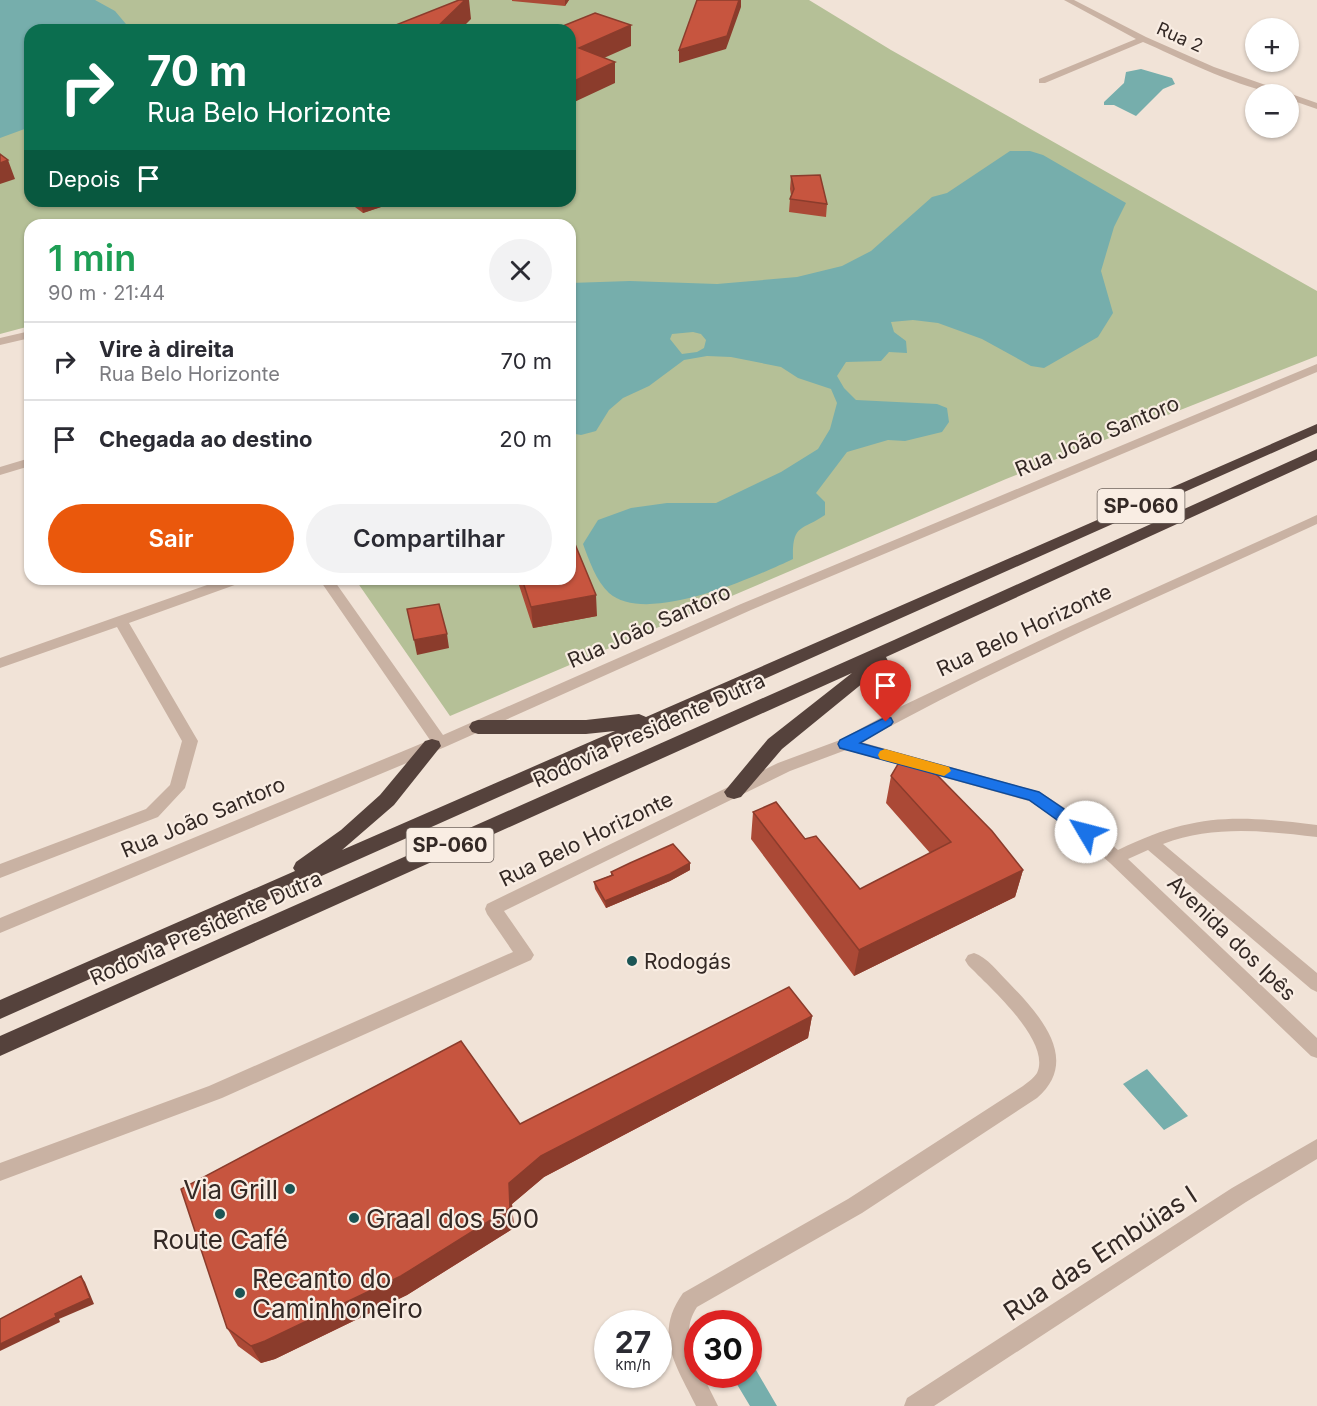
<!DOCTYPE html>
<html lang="pt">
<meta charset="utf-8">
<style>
:root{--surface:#fff;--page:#f2f2f3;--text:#2b2b33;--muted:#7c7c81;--line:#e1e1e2;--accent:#ea580c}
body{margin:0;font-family:Inter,sans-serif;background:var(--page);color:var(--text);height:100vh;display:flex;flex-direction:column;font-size:22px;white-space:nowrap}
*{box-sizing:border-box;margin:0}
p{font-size:20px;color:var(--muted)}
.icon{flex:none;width:33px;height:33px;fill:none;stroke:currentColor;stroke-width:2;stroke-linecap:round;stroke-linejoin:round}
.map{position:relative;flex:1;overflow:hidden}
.side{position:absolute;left:24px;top:219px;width:552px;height:366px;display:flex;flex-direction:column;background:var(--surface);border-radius:18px;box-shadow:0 2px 4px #0004}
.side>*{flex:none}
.hud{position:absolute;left:24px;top:24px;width:552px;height:183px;border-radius:18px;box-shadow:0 2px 4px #0004;background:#0b6e4f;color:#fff;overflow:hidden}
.tools{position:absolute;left:1245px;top:18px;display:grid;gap:12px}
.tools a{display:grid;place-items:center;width:54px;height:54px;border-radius:50%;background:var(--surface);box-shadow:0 2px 4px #0004;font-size:30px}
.speed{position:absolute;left:594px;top:1310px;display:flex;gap:12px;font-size:30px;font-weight:700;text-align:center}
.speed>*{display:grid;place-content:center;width:78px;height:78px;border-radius:50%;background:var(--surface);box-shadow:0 2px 4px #0004;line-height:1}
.speed small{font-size:15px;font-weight:400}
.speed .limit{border:9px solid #d22;background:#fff;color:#111}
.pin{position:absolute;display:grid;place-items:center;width:51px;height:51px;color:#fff;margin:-62px -26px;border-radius:50% 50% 50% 0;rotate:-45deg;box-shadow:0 0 6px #0007}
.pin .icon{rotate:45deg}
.me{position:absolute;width:66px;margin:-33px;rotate:307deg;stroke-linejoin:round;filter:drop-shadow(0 0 4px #0008)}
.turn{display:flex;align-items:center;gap:21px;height:126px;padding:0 24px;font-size:27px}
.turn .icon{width:78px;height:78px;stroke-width:2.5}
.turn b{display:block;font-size:42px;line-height:51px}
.then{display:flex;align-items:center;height:57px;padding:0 24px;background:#0003;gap:12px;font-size:22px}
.round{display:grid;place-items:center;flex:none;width:63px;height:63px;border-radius:32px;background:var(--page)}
.overview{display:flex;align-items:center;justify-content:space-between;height:102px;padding:0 24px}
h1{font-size:36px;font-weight:600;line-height:45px;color:#1e9e55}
.cta{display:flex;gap:12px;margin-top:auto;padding:12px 24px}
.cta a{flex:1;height:69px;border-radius:36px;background:var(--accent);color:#fff;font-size:24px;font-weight:600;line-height:69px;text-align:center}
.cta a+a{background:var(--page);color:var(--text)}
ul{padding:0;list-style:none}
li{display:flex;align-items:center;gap:18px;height:78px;padding:0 24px;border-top:2px solid var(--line)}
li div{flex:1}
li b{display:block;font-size:22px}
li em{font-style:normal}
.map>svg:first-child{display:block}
.green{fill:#b5c097;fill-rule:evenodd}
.water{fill:#76aeac;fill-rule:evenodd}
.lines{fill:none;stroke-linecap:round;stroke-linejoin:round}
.minor{fill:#c9b2a3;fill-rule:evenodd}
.highway{fill:#55423c;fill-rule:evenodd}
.wall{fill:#ab4936}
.shaded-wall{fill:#8b3c2c}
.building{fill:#c7553f;stroke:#8b3c2c;stroke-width:1.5}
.route{fill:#1a73e8;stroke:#114b97;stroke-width:1.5}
.slow{fill:#f59e0b}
.poi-dot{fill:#1b5555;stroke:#f9ede3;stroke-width:2}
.labels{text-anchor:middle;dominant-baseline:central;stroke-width:4.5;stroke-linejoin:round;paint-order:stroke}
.far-street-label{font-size:18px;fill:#342925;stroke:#f9ede3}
.shield{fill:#f9ede3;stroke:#6f645e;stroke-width:1.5}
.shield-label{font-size:20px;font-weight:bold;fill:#342925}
.street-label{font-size:21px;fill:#342925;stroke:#f9ede3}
.poi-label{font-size:21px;fill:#342925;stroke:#f9ede3;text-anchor:start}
.near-poi-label{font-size:26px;fill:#342925;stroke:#f9ede3;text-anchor:start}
.near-street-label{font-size:26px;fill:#342925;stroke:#f9ede3}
</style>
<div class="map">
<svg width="1317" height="1406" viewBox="0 0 1317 1406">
<rect width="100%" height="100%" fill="#f1e3d7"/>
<path class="green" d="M 0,0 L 809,0 L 891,50 L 1317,291 L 1317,356 L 1006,479 L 450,716 L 355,579 L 570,579 L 570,225 L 30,225 L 30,326 L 0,334 ZM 30,30 L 570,30 L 570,201 L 30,201 Z"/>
<path class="water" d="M 0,0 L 95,0 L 115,11 L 131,30 L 30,30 L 30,127 L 0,138 Z
M 1141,69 L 1172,78 L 1175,84 L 1163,89 L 1136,116 L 1114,105 L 1104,105 L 1104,102 L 1124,83 L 1126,72 Z
M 1010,151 L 1030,151 L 1043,155 L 1126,203 L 1114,227 L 1101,271 L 1113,313 L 1098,337 L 1044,368 L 1031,366 L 982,339 L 938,323 L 913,320 L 891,322 L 894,332 L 906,341 L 907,353 L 889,352 L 881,361 L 846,362 L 837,376 L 844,388 L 856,400 L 937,404 L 947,408 L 949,422 L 942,432 L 905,441 L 888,440 L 847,452 L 816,493 L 825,502 L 825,515 C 802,531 792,523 793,559 C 755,577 646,626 609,593 C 596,581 589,560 583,544 L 598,520 L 631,508 L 667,503 L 716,503 L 781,472 L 818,449 L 830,429 L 837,403 L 831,389 L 798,378 L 781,367 L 731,357 L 707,356 L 684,360 L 649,386 L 623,398 L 609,410 L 596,431 L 581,435 L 570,433 L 570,283 L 630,281 L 717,284 L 797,277 L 842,266 L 871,251 L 932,197 L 947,193 ZM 693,332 L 701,334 L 706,340 L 704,348 L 697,352 L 682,354 L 670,339 L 672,334 Z
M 1147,1069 L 1188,1116 L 1164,1130 L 1123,1084 Z
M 756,1370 L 777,1406 L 750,1406 L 735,1381 Z"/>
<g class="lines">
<path class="minor" d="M 1064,0 L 1074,0 L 1146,37 L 1214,67 L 1317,103 L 1317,109 L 1288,99 L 1288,94 C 1250,94 1180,58 1143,42 L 1045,83 L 1039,83 L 1039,79 L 1136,39 Z
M 30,331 L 30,338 L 0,345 L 0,338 Z
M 1317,364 L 1317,372 L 751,610 L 445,747 L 0,933 L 0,918 L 430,740 L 319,579 L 333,579 L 443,735 L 741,604 Z
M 30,458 L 30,466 L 0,475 L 0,467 Z
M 1317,515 L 1317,524 C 1164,595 1008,661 861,742 L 1040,792 L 1077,816 L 1118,850 C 1194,813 1235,815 1317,825 L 1317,837 C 1264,831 1214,825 1163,844 L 1317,973 L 1317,992 L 1311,989 L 1148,850 L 1128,859 L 1317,1038 L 1317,1058 L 1311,1056 L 1110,863 L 1065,824 L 1029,801 L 846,750 L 790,771 L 504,911 L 531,950 L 534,955 L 531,960 L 222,1098 L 0,1181 L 0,1163 L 209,1086 L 513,952 L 487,914 L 485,909 L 487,904 L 778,763 L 840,740 L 902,706 L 1064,629 Z
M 224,579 L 245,579 L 243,582 L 129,623 L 198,741 L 185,788 L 158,817 L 0,878 L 0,864 L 146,809 L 170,785 L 182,741 L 117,627 L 0,668 L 0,658 Z
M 974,953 C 987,957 999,973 1009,983 C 1040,1015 1081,1060 1037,1098 L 862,1213 L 697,1307 C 679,1335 698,1347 698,1374 L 702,1374 L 718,1406 L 696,1406 C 676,1365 653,1335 683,1293 L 848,1199 L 1023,1086 C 1028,1082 1034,1078 1037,1073 C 1052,1041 988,986 968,965 L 965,960 L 968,955 Z
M 1317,1139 L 1317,1159 L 1246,1202 L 934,1406 L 904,1406 L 907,1398 L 1232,1188 Z"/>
<path class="highway" d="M 1317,424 L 1317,433 L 0,1019 L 0,1000 L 295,871 L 293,868 L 296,862 L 341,830 L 380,795 L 425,741 L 432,739 L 439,741 L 441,746 L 394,805 L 342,850 L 615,731 L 586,734 L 478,734 L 472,732 L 469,727 L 472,722 L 478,720 L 586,720 L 639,714 L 646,717 Z
M 1317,449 L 1317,460 L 886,657 L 888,661 L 885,665 L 782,749 L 741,797 L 734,799 L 727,797 L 724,792 L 768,739 L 852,673 L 0,1056 L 0,1036 L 894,640 Z"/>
</g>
<path class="wall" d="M 512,0 L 569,0 L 565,6 L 512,1 Z
M 791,176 L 827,204 L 826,217 L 789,212 L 790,199 L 791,195 L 790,189 Z
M 347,201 L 389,201 L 390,204 L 363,213 Z
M 517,579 L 570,579 L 597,616 L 533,628 Z
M 891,776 L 1023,870 L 1015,897 L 854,976 L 751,839 L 753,812 L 805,839 L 860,889 L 930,853 L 886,803 Z
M 690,870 L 670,881 L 606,908 L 595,889 L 594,882 L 611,875 L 611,872 Z
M 812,1016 L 808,1038 L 544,1177 L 512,1204 L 514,1228 L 407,1295 L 275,1359 L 261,1363 L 238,1346 L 227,1328 L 520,1124 Z"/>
<path class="shaded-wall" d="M 465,0 L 469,0 L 471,19 L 460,30 L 434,30 Z
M 565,0 L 569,0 L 565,6 Z
M 739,0 L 741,0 L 741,7 L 726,49 L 679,63 L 679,50 Z
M 631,25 L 631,46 L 579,69 L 579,48 Z
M 615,62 L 615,83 L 570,104 L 570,83 Z
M 8,160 L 15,179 L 0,184 L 0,163 Z
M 361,201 L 389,201 L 390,204 L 363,213 Z
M 596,595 L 597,616 L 533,628 L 531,607 Z
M 447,634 L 449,648 L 417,655 L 414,640 Z
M 690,863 L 690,870 L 670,881 L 606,908 L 605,901 Z
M 1023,870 L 1015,897 L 854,976 L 859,950 Z
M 812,1016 L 808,1038 L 544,1177 L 512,1204 L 514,1228 L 407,1295 L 275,1359 L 261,1363 L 251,1346 L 509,1183 L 541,1156 Z
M 81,1276 L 85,1282 L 94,1304 L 59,1319 L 60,1322 L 0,1351 L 0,1344 L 55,1314 Z"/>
<path class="building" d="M 459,0 L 465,0 L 434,30 L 379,30 L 384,26 L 391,27 Z
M 697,0 L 739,0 L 727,36 L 679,50 Z
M 595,13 L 631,25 L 579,48 L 615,62 L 570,83 L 570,30 L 553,30 Z
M 0,154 L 8,160 L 0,163 Z
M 820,175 L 827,204 L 790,199 L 794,189 L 791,176 Z
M 570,532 L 596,595 L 531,607 L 522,579 L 570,579 Z
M 439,604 L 447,634 L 414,640 L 407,609 Z
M 901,759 L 937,775 L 992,831 L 1023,870 L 859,950 L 753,812 L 776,802 L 805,839 L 816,836 L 860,889 L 951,842 L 891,776 Z
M 673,844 L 690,863 L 670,874 L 605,901 L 594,882 L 613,875 L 611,872 L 630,863 Z
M 789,987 L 812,1016 L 541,1156 L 509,1183 L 510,1208 L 401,1276 L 265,1341 L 251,1346 L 227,1328 L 181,1189 L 461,1041 L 520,1124 Z
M 81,1276 L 90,1298 L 55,1314 L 56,1317 L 0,1344 L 0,1319 Z"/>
<path class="route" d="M 886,717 L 891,718 L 893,722 L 891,725 L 860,743 L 1039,792 L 1092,828 L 1094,832 L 1092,837 L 1081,837 L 1029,800 L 840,748 L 838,744 L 840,740 Z"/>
<path class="slow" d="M 885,749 L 949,767 L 951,771 L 944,776 L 880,759 L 878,755 L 880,751 Z"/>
<g class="poi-dot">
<circle cx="632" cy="961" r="6"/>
<circle cx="290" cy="1189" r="6"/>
<circle cx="220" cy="1214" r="6"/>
<circle cx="354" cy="1218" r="6"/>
<circle cx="240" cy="1293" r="6"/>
</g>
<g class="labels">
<g class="far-street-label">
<text transform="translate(1180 37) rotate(24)">Rua 2</text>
</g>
<g class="shield">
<rect x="1097.5" y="489" width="87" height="34" rx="4.5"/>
<rect x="406.5" y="828" width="87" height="34" rx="4.5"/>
</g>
<g class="shield-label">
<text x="1141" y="506">SP-060</text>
<text x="450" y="845">SP-060</text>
</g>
<g class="street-label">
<text transform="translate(1097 436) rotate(-23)">Rua João Santoro</text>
<text transform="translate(649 626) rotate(-24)">Rua João Santoro</text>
<text transform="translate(1024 630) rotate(-25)">Rua Belo Horizonte</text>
<text transform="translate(649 730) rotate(-24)">Rodovia Presidente Dutra</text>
<text transform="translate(203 817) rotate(-23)">Rua João Santoro</text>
<text transform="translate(586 839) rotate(-26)">Rua Belo Horizonte</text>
<text transform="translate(206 928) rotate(-24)">Rodovia Presidente Dutra</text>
<text transform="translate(1232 938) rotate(44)">Avenida dos Ipês</text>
</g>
<g class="poi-label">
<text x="644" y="961">Rodogás</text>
</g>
<g class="near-poi-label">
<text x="278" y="1189" text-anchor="end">Via Grill</text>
<text x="366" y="1218">Graal dos 500</text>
<text x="220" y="1239" text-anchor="middle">Route Café</text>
<text x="252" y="1278">Recanto do<tspan x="252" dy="30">Caminhoneiro</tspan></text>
</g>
<g class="near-street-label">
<text transform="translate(1100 1253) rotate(-33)">Rua das Embúias I</text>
</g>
</g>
</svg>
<div class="tools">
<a>+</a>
<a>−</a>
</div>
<div class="speed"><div>27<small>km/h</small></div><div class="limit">30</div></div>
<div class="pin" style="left:886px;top:722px;background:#d93025"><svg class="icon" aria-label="arrive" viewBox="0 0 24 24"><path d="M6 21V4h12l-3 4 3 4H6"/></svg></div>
<svg class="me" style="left:1086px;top:832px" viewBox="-20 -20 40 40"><circle r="19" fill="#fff"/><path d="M0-13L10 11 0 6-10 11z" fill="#1a73e8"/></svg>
<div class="hud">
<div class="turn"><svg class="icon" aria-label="right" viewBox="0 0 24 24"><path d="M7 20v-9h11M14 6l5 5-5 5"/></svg><div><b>70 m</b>Rua Belo Horizonte</div></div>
<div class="then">Depois<svg class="icon" aria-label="arrive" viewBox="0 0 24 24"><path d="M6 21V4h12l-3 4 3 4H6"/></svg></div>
</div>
<section class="side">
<div class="overview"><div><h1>1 min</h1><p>90 m · 21:44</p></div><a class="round"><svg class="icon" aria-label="close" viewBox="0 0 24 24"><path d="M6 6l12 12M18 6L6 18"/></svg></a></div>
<ul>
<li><svg class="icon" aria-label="right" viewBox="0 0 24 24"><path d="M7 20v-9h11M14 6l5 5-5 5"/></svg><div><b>Vire à direita</b><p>Rua Belo Horizonte</p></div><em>70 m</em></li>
<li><svg class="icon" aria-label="arrive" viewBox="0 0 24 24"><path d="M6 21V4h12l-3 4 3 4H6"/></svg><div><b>Chegada ao destino</b></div><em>20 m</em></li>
</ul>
<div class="cta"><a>Sair</a><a>Compartilhar</a></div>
</section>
</div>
